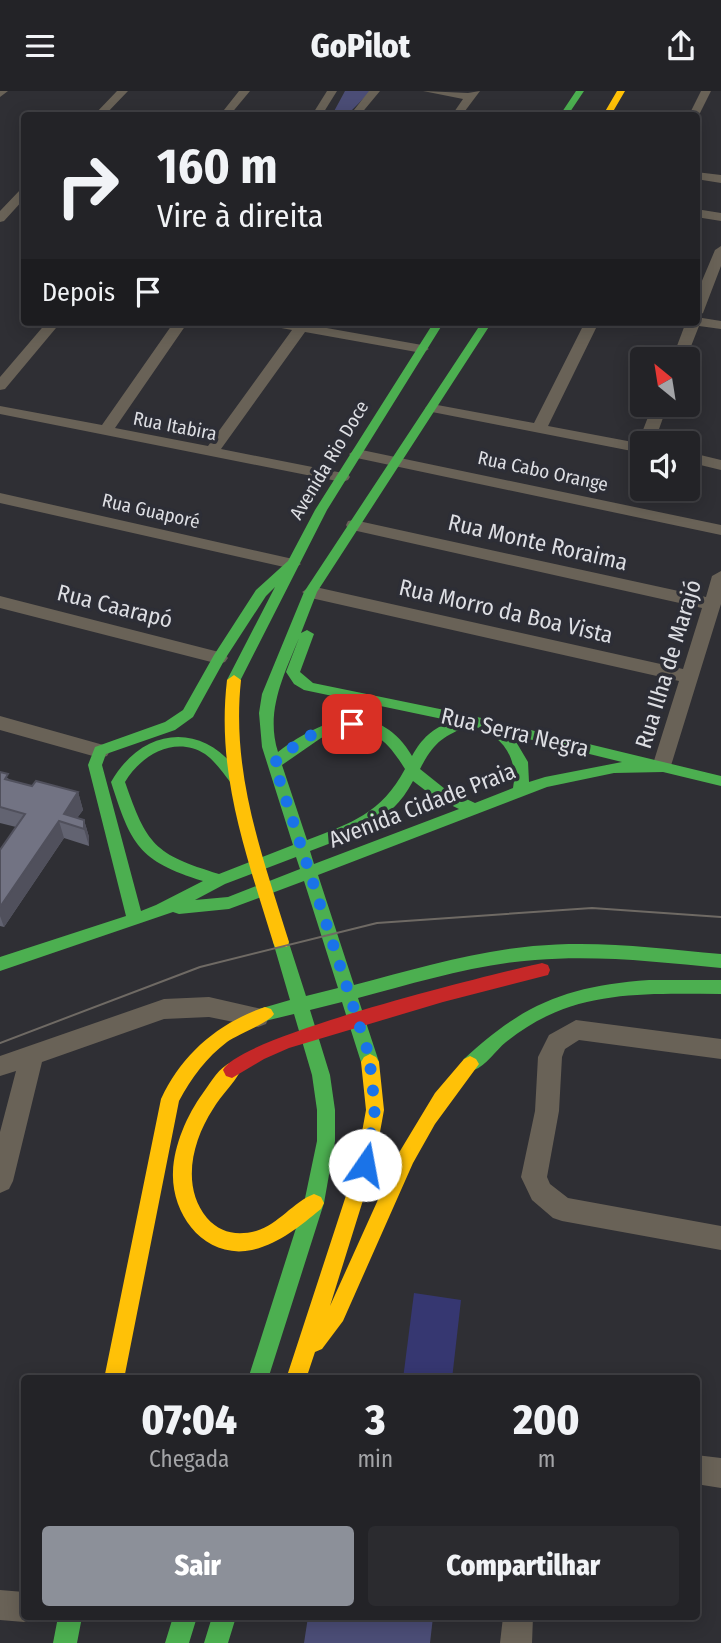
<!DOCTYPE html>
<html lang="pt">
<meta charset="utf-8">
<style>
:root{--surface:#232327;--page:#2b2b2f;--text:#f1f3f6;--muted:#a3a4a7;--line:#404044;--accent:#8c9099}
body{margin:0;font-family:"Fira Sans Condensed",sans-serif;background:var(--page);color:var(--text);height:100vh;display:flex;flex-direction:column;font-size:26px;white-space:nowrap}
*{box-sizing:border-box;margin:0}
p{font-size:23px;color:var(--muted)}
.icon{flex:none;width:38px;height:38px;fill:none;stroke:currentColor;stroke-width:2;stroke-linecap:round;stroke-linejoin:round}
.map{position:relative;flex:1;overflow:hidden}
.details{position:absolute;left:21px;top:1284px;width:679px;height:245px;display:flex;flex-direction:column;background:var(--surface);border-radius:7px;box-shadow:0 4px 18px #0003,0 0 0 2px var(--line)}
.details>*{flex:none}
.guide{position:absolute;left:21px;top:21px;width:679px;height:214px;border-radius:7px;box-shadow:0 4px 18px #0003,0 0 0 2px var(--line);background:#232327;color:var(--text);overflow:hidden}
.needle{width:46px;rotate:330deg}
.tools{position:absolute;left:630px;top:256px;display:grid;gap:14px}
.tools a{display:grid;place-items:center;width:70px;height:70px;border-radius:7px;background:var(--surface);box-shadow:0 4px 18px #0003,0 0 0 2px var(--line);font-size:35px}
.pin{position:absolute;display:grid;place-items:center;width:60px;height:60px;color:#fff;margin:-30px;border-radius:14px;box-shadow:0 4px 10px #0006}
.me{position:absolute;width:77px;margin:-38px;rotate:12deg;stroke-linejoin:round;filter:drop-shadow(0 0 5px #0008)}
.turn{display:flex;align-items:center;gap:24px;height:147px;padding:0 21px;font-size:32px}
.turn .icon{width:91px;height:91px;stroke-width:2.5}
.turn b{display:block;font-size:49px;line-height:60px}
.then{display:flex;align-items:center;height:66px;padding:0 21px;background:#0003;gap:14px;font-size:26px}
.eta{display:flex;justify-content:space-evenly;align-items:center;height:119px;text-align:center}
.eta b{font-size:42px;font-weight:800;line-height:49px}
.cta{display:flex;gap:14px;margin-top:auto;padding:14px 21px}
.cta a{flex:1;height:80px;border-radius:7px;background:var(--accent);color:#fff;font-size:28px;font-weight:800;line-height:80px;text-align:center}
.cta a+a{background:var(--page);color:var(--text)}
header{display:flex;justify-content:space-between;align-items:center;height:91px;padding:0 21px;background:var(--surface);font-size:32px;font-weight:800}
.map>svg:first-child{display:block}
.green{fill:#4b4d76}
.water{fill:#363771}
.lines{fill:none;stroke-linecap:round;stroke-linejoin:round}
.street{fill:#696257;fill-rule:evenodd}
.fast{fill:#4caf50;fill-rule:evenodd}
.slow{fill:#ffc107;fill-rule:evenodd}
.jam{fill:#c62828;fill-rule:evenodd}
.tram{stroke:#6f6a64;stroke-width:2}
.wall{fill:#626371}
.shaded-wall{fill:#50505c}
.building{fill:#727383;stroke:#50505c;stroke-width:2}
.route{stroke:#1a73e8;stroke-width:12;stroke-dasharray:0 21.6}
.labels{text-anchor:middle;dominant-baseline:central;stroke-width:7;stroke-linejoin:round;paint-order:stroke}
.far-street-label{font-size:19px;fill:#dddee3;stroke:#2d2e36}
.street-label{font-size:23px;fill:#dddee3;stroke:#2d2e36}
</style>
<header><svg class="icon" aria-label="menu" viewBox="0 0 24 24"><path d="M4 6h16M4 12h16M4 18h16"/></svg>GoPilot<svg class="icon" aria-label="share" viewBox="0 0 24 24"><path d="M12 15V3M7 8l5-5 5 5M5 13v7h14v-7"/></svg></header>
<div class="map">
<svg width="721" height="1552" viewBox="0 0 721 1552">
<rect width="100%" height="100%" fill="#2f2f34"/>
<path class="green" d="M 345,0 L 371,0 L 347,24 L 332,24 Z
M 308,1526 L 433,1526 L 430,1552 L 304,1552 Z"/>
<path class="water" d="M 414,1202 L 461,1209 L 452,1288 L 403,1288 Z"/>
<g class="lines">
<path class="street" d="M 0,0 L 8,0 L 0,6 Z
M 117,0 L 128,0 L 105,24 L 94,24 Z
M 239,0 L 250,0 L 230,24 L 220,24 Z
M 327,0 L 337,0 L 322,24 L 312,24 Z
M 369,0 L 380,0 L 360,24 L 350,24 Z
M 423,0 L 468,2 L 480,0 L 462,24 L 452,24 L 463,8 Z
M 701,0 L 711,0 L 698,26 L 689,24 Z
M 696,81 L 721,84 L 721,92 L 696,88 Z
M 20,99 L 24,99 L 24,108 L 4,130 L 0,131 L 0,120 Z
M 696,118 L 721,122 L 721,130 L 696,126 Z
M 721,155 L 721,175 L 703,222 L 696,226 L 696,204 L 715,159 Z
M 696,226 L 721,230 L 721,238 L 699,235 L 686,268 L 672,268 L 686,231 L 696,231 Z
M 47,231 L 61,231 L 5,298 L 0,299 L 0,286 Z
M 174,231 L 188,231 L 115,337 L 208,355 L 292,239 L 265,234 L 263,231 L 293,231 L 422,254 L 429,258 L 422,262 L 305,241 L 221,358 L 348,383 L 350,386 L 348,389 L 342,391 L 0,323 L 0,315 L 102,334 Z
M 585,231 L 599,231 L 548,335 L 638,352 L 653,313 L 668,313 L 654,352 L 642,352 L 642,362 L 432,321 L 425,317 L 432,313 L 534,332 Z
M 357,358 L 721,434 L 721,444 L 352,366 L 349,363 Z
M 688,361 L 721,369 L 721,379 L 688,371 Z
M 0,402 L 293,468 L 301,473 L 293,478 L 0,412 Z
M 354,429 L 706,506 L 712,485 L 721,480 L 721,513 L 669,681 L 655,681 L 652,676 L 679,590 L 311,507 L 302,501 L 311,495 L 683,578 L 702,517 L 348,438 L 346,434 L 348,430 Z
M 0,505 L 219,561 L 225,563 L 228,567 L 225,571 L 219,573 L 0,517 Z
M 0,625 L 107,655 L 110,660 L 107,665 L 100,667 L 0,639 Z
M 209,906 L 266,919 L 269,926 L 266,933 L 258,936 L 209,926 L 164,928 L 42,971 L 13,1090 L 9,1098 L 0,1102 L 0,1041 L 16,980 L 0,985 L 0,965 L 164,908 Z
M 576,929 L 721,948 L 721,968 L 579,949 L 565,958 L 562,966 L 559,1020 L 547,1086 L 550,1093 L 568,1107 L 721,1135 L 721,1159 L 562,1130 L 553,1127 L 532,1109 L 521,1086 L 535,1020 L 538,966 L 549,944 Z
M 696,1364 L 721,1367 L 721,1397 L 696,1393 Z
M 0,1499 L 24,1501 L 24,1526 L 35,1527 L 24,1531 L 0,1529 Z
M 503,1526 L 533,1526 L 532,1552 L 500,1552 Z"/>
<path class="fast" d="M 576,0 L 584,0 L 568,24 L 560,24 Z
M 434,231 L 444,231 L 327,419 L 239,592 L 229,592 L 227,589 L 275,496 L 266,505 L 225,568 L 193,626 L 175,639 L 106,663 L 102,674 L 141,820 L 156,814 L 203,790 C 138,770 131,753 111,691 C 144,633 208,630 243,688 L 241,692 L 231,692 C 223,682 215,670 205,663 C 175,644 141,664 125,691 C 147,754 154,763 219,783 L 293,754 L 262,656 L 259,622 L 262,603 L 304,501 L 482,231 L 492,231 L 317,501 L 301,542 L 307,539 L 314,543 L 300,581 L 313,592 L 469,624 L 721,685 L 721,695 L 663,681 L 614,682 L 547,696 L 318,784 L 354,894 C 412,879 472,861 533,855 C 596,849 658,857 721,863 L 721,877 C 659,871 598,864 535,869 C 477,873 415,892 358,907 L 379,971 L 376,976 L 370,979 L 364,976 L 361,971 L 342,911 L 310,919 L 330,984 L 335,1019 L 335,1050 L 324,1112 L 268,1288 L 248,1288 L 304,1112 L 317,1050 L 317,1019 L 312,984 L 294,923 L 265,930 L 259,928 L 256,923 L 259,918 L 290,909 L 273,851 L 275,846 L 287,846 L 306,905 L 338,897 L 304,790 L 229,818 L 179,823 L 173,821 L 0,880 L 0,866 L 126,825 L 88,674 L 95,656 L 165,631 L 183,619 L 214,564 L 256,499 L 288,470 L 315,419 ZM 299,547 L 286,581 L 294,593 L 304,599 L 452,630 C 432,638 422,647 412,665 C 378,607 322,627 278,661 C 265,620 284,584 299,547 ZM 470,634 C 500,642 519,665 513,697 L 475,712 L 445,698 L 420,678 C 434,651 442,646 470,634 ZM 347,638 C 377,638 390,654 405,678 C 381,723 351,732 307,749 L 282,674 L 321,647 ZM 512,644 L 622,671 L 545,686 L 529,691 L 528,671 ZM 413,690 L 434,706 L 459,718 L 314,773 L 310,760 C 353,743 390,734 413,690 ZM 296,766 L 300,778 L 228,806 L 195,809 L 225,793 Z
M 649,889 L 721,889 L 721,903 C 663,903 601,899 547,925 C 532,932 519,941 506,951 C 496,959 486,975 474,979 C 469,981 469,980 464,978 L 461,973 L 464,968 C 524,912 568,895 649,889 Z
M 58,1526 L 82,1526 L 77,1552 L 53,1552 Z
M 173,1526 L 197,1526 L 189,1552 L 165,1552 Z
M 212,1526 L 236,1526 L 228,1552 L 204,1552 Z"/>
<path class="slow" d="M 617,0 L 625,0 L 611,24 L 603,24 Z
M 234,584 L 241,589 C 231,683 262,763 289,851 L 287,856 L 275,856 L 273,851 C 246,762 216,683 227,589 Z
M 265,916 L 271,918 L 274,923 C 269,932 238,943 227,951 C 207,966 191,987 179,1010 L 124,1288 L 104,1288 L 161,1008 C 182,963 218,932 265,916 Z
M 370,963 L 376,966 L 379,971 L 384,1019 L 374,1074 L 330,1215 L 400,1060 L 435,1002 L 464,968 L 470,965 L 476,968 L 479,973 L 435,1033 L 413,1072 L 343,1230 L 322,1258 L 315,1261 L 306,1288 L 286,1288 L 356,1074 L 366,1019 L 361,971 L 364,966 Z
M 232,971 L 238,973 L 241,979 C 234,993 221,1004 213,1018 C 192,1050 181,1096 207,1127 C 220,1142 237,1145 256,1140 C 279,1133 293,1111 314,1103 L 321,1106 L 324,1112 L 321,1118 C 300,1135 279,1153 252,1159 C 205,1169 171,1124 173,1081 C 174,1054 187,1024 203,1002 C 211,991 219,976 232,971 Z"/>
<path class="jam" d="M 542,872 L 548,874 L 550,879 L 548,884 L 443,911 L 289,957 L 264,968 L 232,987 L 226,985 L 223,979 C 239,945 494,883 542,872 Z"/>
<path class="tram" d="M 0,952 L 200,876 L 377,832 L 592,817 L 721,826"/>
</g>
<path class="wall" d="M 0,681 L 10,689 L 32,695 L 78,701 L 83,719 L 77,727 L 84,729 L 89,746 L 89,755 L 64,747 L 4,836 L 0,835 L 0,759 L 16,736 L 0,732 Z"/>
<path class="shaded-wall" d="M 78,701 L 83,719 L 72,734 L 64,723 Z
M 84,729 L 89,746 L 89,755 L 84,738 Z
M 59,730 L 64,747 L 4,836 L 0,825 L 0,816 Z"/>
<path class="building" d="M 0,681 L 8,683 L 5,688 L 32,695 L 36,690 L 78,701 L 64,723 L 84,729 L 84,738 L 59,730 L 0,816 L 0,759 L 25,723 L 0,716 Z"/>
<g class="lines">
<path class="route" d="M 352,633 C 319,634 297,652 274,672 L 369,964 L 375,1018 L 365,1074"/>
</g>
<g class="labels">
<g class="far-street-label">
<text transform="translate(175 335) rotate(11)">Rua Itabira</text>
<text transform="translate(329 369) rotate(-59)">Avenida Rio Doce</text>
<text transform="translate(543 380) rotate(12)">Rua Cabo Orange</text>
<text transform="translate(151 420) rotate(13)">Rua Guaporé</text>
</g>
<g class="street-label">
<text transform="translate(538 451) rotate(13)">Rua Monte Roraima</text>
<text transform="translate(115 515) rotate(14)">Rua Caarapó</text>
<text transform="translate(506 520) rotate(13)">Rua Morro da Boa Vista</text>
<text transform="translate(668 573) rotate(-73)">Rua Ilha de Marajó</text>
<text transform="translate(515 641) rotate(13)">Rua Serra Negra</text>
<text transform="translate(422 714) rotate(-21)">Avenida Cidade Praia</text>
</g>
</g>
</svg>
<div class="tools">
<a><svg class="needle" viewBox="-14 -14 28 28"><path d="M0-13l5 13h-10z" fill="#e53935"/><path d="M0 13l5-13h-10z" fill="#a3a4a7"/></svg></a>
<a><svg class="icon" aria-label="sound" viewBox="0 0 24 24"><path d="M4 9h4l5-4v14l-5-4H4zM17 9q2 3 0 6"/></svg></a>
</div>
<div class="pin" style="left:352px;top:633px;background:#d93025"><svg class="icon" aria-label="arrive" viewBox="0 0 24 24"><path d="M6 21V4h12l-3 4 3 4H6"/></svg></div>
<svg class="me" style="left:365px;top:1074px" viewBox="-20 -20 40 40"><circle r="19" fill="#fff"/><path d="M0-13L10 11 0 6-10 11z" fill="#1a73e8"/></svg>
<div class="guide">
<div class="turn"><svg class="icon" aria-label="right" viewBox="0 0 24 24"><path d="M7 20v-9h11M14 6l5 5-5 5"/></svg><div><b>160 m</b>Vire à direita</div></div>
<div class="then">Depois<svg class="icon" aria-label="arrive" viewBox="0 0 24 24"><path d="M6 21V4h12l-3 4 3 4H6"/></svg></div>
</div>
<section class="details">
<div class="eta">
<div><b>07:04</b><p>Chegada</p></div>
<div><b>3</b><p>min</p></div>
<div><b>200</b><p>m</p></div>
</div>
<div class="cta"><a>Sair</a><a>Compartilhar</a></div>
</section>
</div>
